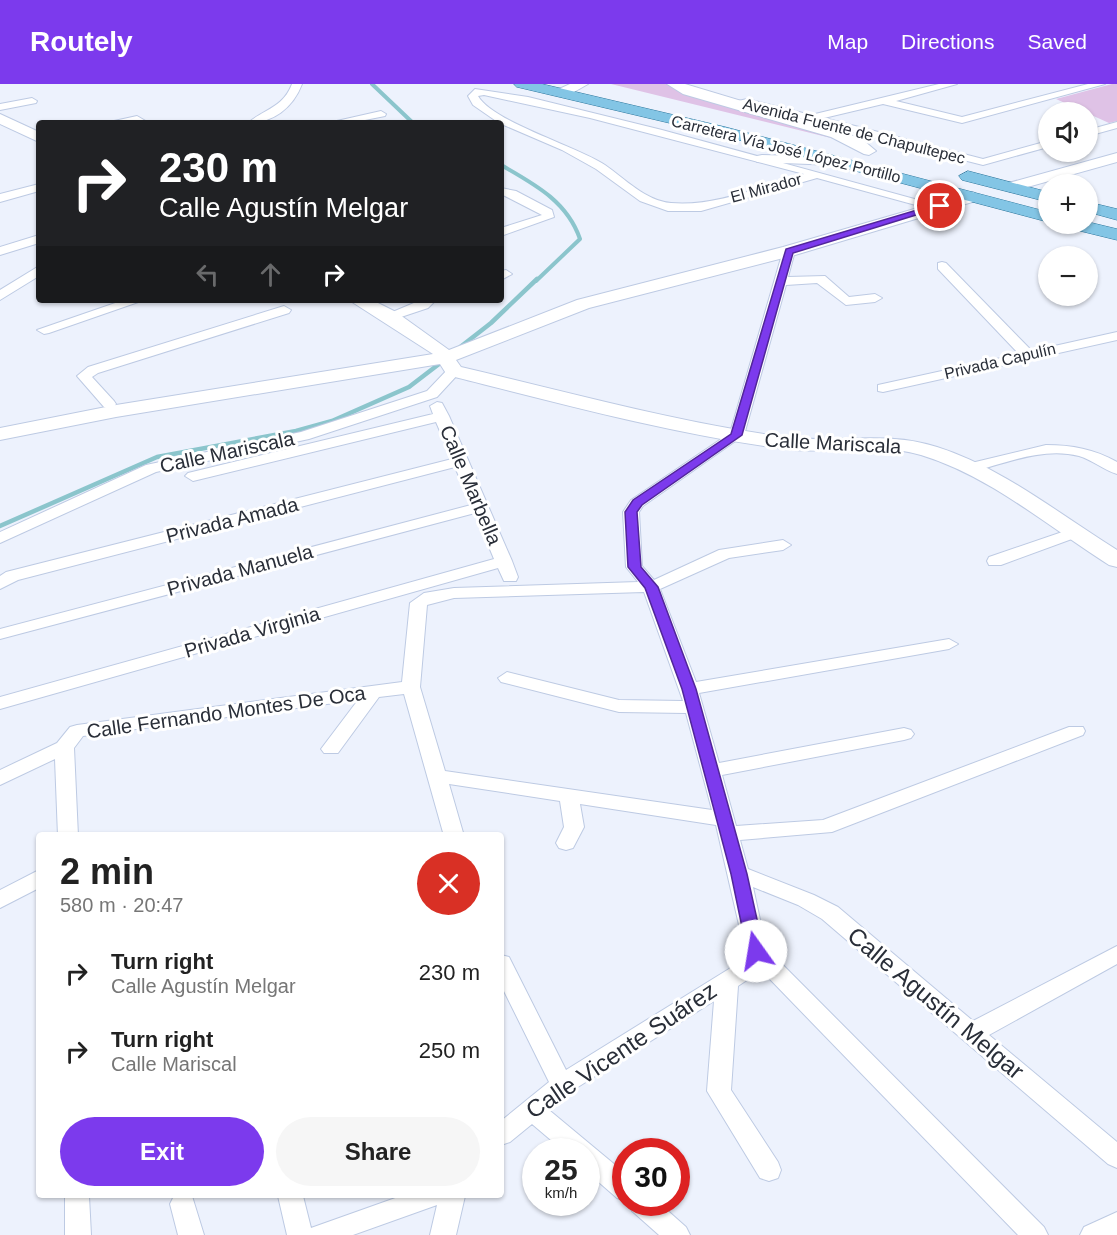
<!DOCTYPE html>
<meta charset="utf-8">
<style>
:root{--surface:#fff;--page:#f6f6f6;--text:#222;--muted:#767676;--accent:#7c3aed}
body{margin:0;font-family:Arial,sans-serif;background:var(--page);color:var(--text);height:100vh;display:flex;flex-direction:column;font-size:22px;white-space:nowrap}
*{box-sizing:border-box;margin:0}
p{font-size:20px;color:var(--muted)}
.icon{flex:none;width:33px;height:33px;fill:none;stroke:currentColor;stroke-width:2;stroke-linecap:round;stroke-linejoin:round}
.map{position:relative;flex:1;overflow:hidden}
.side{position:absolute;left:36px;top:748px;width:468px;height:366px;display:flex;flex-direction:column;background:var(--surface);border-radius:6px;box-shadow:0 2px 4px #0004}
.side>*{flex:none}
.top-card{position:absolute;left:36px;top:36px;width:468px;height:183px;border-radius:6px;box-shadow:0 2px 4px #0004;background:#202124;color:#fff;overflow:hidden}
.buttons{position:absolute;left:1038px;top:18px;display:grid;gap:12px}
.buttons a{display:grid;place-items:center;width:60px;height:60px;border-radius:50%;background:var(--surface);box-shadow:0 2px 4px #0004;font-size:30px}
.speed{position:absolute;left:522px;top:1054px;display:flex;gap:12px;font-size:30px;font-weight:700;text-align:center}
.speed>*{display:grid;place-content:center;width:78px;height:78px;border-radius:50%;background:var(--surface);box-shadow:0 2px 4px #0004;line-height:1}
.speed small{font-size:15px;font-weight:400}
.speed .limit{border:9px solid #d22;background:#fff;color:#111}
.pin{position:absolute;display:grid;place-items:center;width:51px;height:51px;color:#fff;margin:-26px;border:3px solid #fff;border-radius:50%;box-shadow:0 2px 6px #0007}
.me{position:absolute;width:66px;margin:-33px;rotate:347deg;stroke-linejoin:round;filter:drop-shadow(0 0 4px #0008)}
.turn{display:flex;align-items:center;gap:21px;height:126px;padding:0 24px;font-size:27px}
.turn .icon{width:78px;height:78px;stroke-width:2.5}
.turn b{display:block;font-size:42px;line-height:51px}
.lanes{display:flex;align-items:center;height:57px;padding:0 24px;background:#0003;justify-content:center;gap:30px;direction:ltr}
.lanes .off{opacity:.35}
.round{display:grid;place-items:center;flex:none;width:63px;height:63px;border-radius:32px;background:var(--page)}
.head{display:flex;align-items:center;justify-content:space-between;height:102px;padding:0 24px}
h1{font-size:36px;font-weight:600;line-height:45px}
.action{display:flex;gap:12px;margin-top:auto;padding:12px 24px}
.action a{flex:1;height:69px;border-radius:36px;background:var(--accent);color:#fff;font-size:24px;font-weight:600;line-height:69px;text-align:center}
.action a+a{background:var(--page);color:var(--text)}
ul{padding:0;list-style:none}
li{display:flex;align-items:center;gap:18px;height:78px;padding:0 24px}
li div{flex:1}
li b{display:block;font-size:22px}
li em{font-style:normal}
header{display:flex;align-items:center;gap:36px;box-sizing:border-box;height:84px;padding:0 30px;background:var(--accent);color:#fff}
header strong{font-size:28px}
nav{display:flex;gap:33px;margin-inline-start:auto;font-size:21px}
.map>svg:first-child{display:block}
.green{fill:#dfc2e6}
.lines{fill:none;stroke-linecap:round;stroke-linejoin:round}
.stream-far1{stroke:#8bc5cc;stroke-width:4}
.stream{stroke:#8bc5cc;stroke-width:4.5}
.street-casing{stroke:#bdcae3;stroke-width:2}
.secondary-casing{stroke:#bdcae3;stroke-width:2}
.primary-casing{stroke:#2e779d;stroke-width:1}
.street{fill:#fff;fill-rule:evenodd}
.secondary{fill:#fff;fill-rule:evenodd}
.primary{fill:#83c5e5;fill-rule:evenodd}
.route{fill:#7c3aed;stroke:#51269a;stroke-width:1.5}
.labels{text-anchor:middle;dominant-baseline:central;stroke-width:6;stroke-linejoin:round;paint-order:stroke}
.far-street-label{font-size:16px;fill:#292e38;stroke:#fff}
.street-label{font-size:20px;fill:#292e38;stroke:#fff}
.near-street-label{font-size:24px;fill:#292e38;stroke:#fff}
</style>
<header>
<strong>Routely</strong>
<nav><a>Map</a><a>Directions</a><a>Saved</a></nav>
</header>
<div class="map">
<svg width="1117" height="1151" viewBox="0 0 1117 1151">
<rect width="100%" height="100%" fill="#edf2fd"/>
<path class="green" d="M 611,0 L 669,0 L 835,55 Z
M 1112,0 L 1117,0 L 1117,37 L 1109,39 L 1056,15 Z"/>
<g class="lines">
<path class="stream-far1" d="M 372,0 L 413,39
M 501,81 C 534,100 567,117 580,155 L 536,197"/>
<path class="stream" d="M 459,264 L 491,239 L 537,195
M 0,442 L 157,373 L 296,347 L 332,337 L 409,303 L 439,280"/>
<g class="street-casing">
<path id="street" d="M 292,0 L 302,0 C 293,24 273,39 248,39 C 264,25 283,24 292,0 Z
M 939,0 L 957,0 L 896,17 L 962,33 L 1088,0 L 1105,0 L 962,39 L 883,20 L 824,34 L 983,75 L 1048,57 L 1048,63 L 983,81 L 747,21 L 730,23 L 725,20 L 747,15 L 811,31 Z
M 475,5 L 528,13 L 662,46 L 929,119 L 923,123 L 817,94 L 701,127 L 668,127 L 640,117 L 596,85 L 562,66 L 499,39 L 473,21 L 468,12 ZM 484,11 L 590,34 L 804,90 C 762,102 715,123 671,119 C 646,117 625,95 605,81 C 576,62 493,38 478,12 Z
M 32,14 L 37,17 L 36,19 L 0,26 L 0,20 Z
M 381,27 L 386,30 L 385,32 L 350,39 L 328,39 Z
M 137,32 L 149,39 L 105,39 Z
M 1117,38 L 1117,44 L 1088,52 L 1088,46 Z
M 39,100 L 39,107 L 0,118 L 0,110 Z
M 501,104 L 516,107 L 552,126 L 554,133 L 501,152 L 501,144 L 542,131 L 501,110 Z
M 39,151 L 39,159 L 0,171 L 0,163 Z
M 789,163 L 795,167 L 788,193 L 825,192 L 849,213 L 875,210 L 882,214 L 875,218 L 846,221 L 817,199 L 786,201 L 744,351 L 643,422 L 639,428 L 642,482 L 654,496 L 719,466 L 783,456 L 791,461 L 783,466 L 729,474 L 660,505 L 696,598 L 949,555 L 958,560 L 949,565 L 699,609 L 719,679 L 904,644 L 911,646 L 914,650 L 911,654 L 904,656 L 722,691 L 736,742 L 823,736 L 1069,643 L 1083,643 L 1085,647 L 1083,651 L 832,748 L 740,756 L 748,785 L 814,811 L 838,823 L 973,937 L 1117,862 L 1117,880 L 989,951 L 1117,1058 L 1117,1084 L 1108,1080 L 822,835 L 798,821 L 753,803 L 766,864 L 1044,1143 L 1048,1151 L 1018,1151 L 758,883 L 753,892 L 738,902 L 731,1006 L 778,1078 L 781,1086 L 778,1094 L 769,1097 L 760,1094 L 707,1007 L 714,917 L 570,1008 L 549,1026 L 626,1090 L 626,1117 L 617,1114 L 586,1087 L 586,1068 L 565,1068 L 532,1040 L 510,1058 L 501,1061 L 501,1037 L 549,998 L 501,901 L 501,871 L 509,873 L 566,986 L 737,880 L 745,867 L 716,741 L 580,720 L 584,743 L 573,764 L 566,766 L 559,764 L 556,759 L 564,743 L 560,717 L 449,700 L 464,752 L 444,752 L 404,610 L 379,613 L 338,669 L 324,669 L 321,665 L 358,616 L 83,652 L 74,664 L 78,752 L 58,752 L 55,675 L 0,701 L 0,686 L 57,659 L 70,643 L 77,641 L 402,598 L 410,519 L 424,509 L 454,504 L 638,498 L 626,483 L 623,428 L 631,416 L 730,349 L 783,167 ZM 644,508 L 683,617 L 619,616 L 507,588 L 498,594 L 501,598 L 619,628 L 686,629 L 712,726 L 445,687 L 420,603 L 427,521 L 454,514 Z
M 942,178 L 946,179 L 1032,267 L 1117,248 L 1117,256 L 883,308 L 878,307 L 878,301 L 1019,270 L 938,185 L 938,179 Z
M 39,182 L 39,192 L 0,216 L 0,206 Z
M 506,186 L 512,190 L 501,196 L 501,187 Z
M 124,216 L 144,216 L 49,249 L 44,250 L 37,246 Z
M 421,216 L 436,216 L 428,224 L 395,235 L 390,236 L 383,232 Z
M 284,222 L 291,226 L 289,229 L 98,289 L 92,293 L 114,317 L 116,320 L 114,323 L 104,323 L 77,292 L 88,283 Z
M 454,283 L 461,287 L 437,313 L 309,355 L 156,388 L 0,459 L 0,448 L 146,381 L 301,348 L 427,307 L 449,284 Z
M 437,318 L 442,319 L 449,332 L 512,477 L 518,493 L 516,497 L 504,497 L 498,484 L 0,625 L 0,613 L 494,475 L 475,429 L 0,555 L 0,545 L 471,421 L 455,383 L 18,496 L 0,505 L 0,492 L 6,488 L 452,375 L 436,338 L 193,397 L 185,392 L 188,389 L 433,330 L 430,322 Z
M 1046,361 C 1072,361 1094,365 1117,378 L 1117,390 C 1103,386 1093,376 1079,372 C 1043,363 1006,379 972,388 L 964,383 L 967,380 Z
M 1074,444 L 1080,446 L 1082,449 L 1080,452 L 1001,481 L 989,481 L 987,477 L 989,473 Z
M 39,786 L 39,804 L 0,824 L 0,806 Z
M 65,1112 L 89,1112 L 91,1151 L 65,1151 Z
M 174,1112 L 192,1112 L 204,1151 L 178,1151 L 170,1120 Z
M 278,1112 L 303,1112 L 311,1144 L 401,1112 L 465,1112 L 456,1151 L 430,1151 L 437,1121 L 353,1151 L 287,1151 Z
M 628,1119 L 659,1119 L 686,1143 L 690,1151 L 659,1151 L 632,1127 Z
M 1117,1128 L 1117,1151 L 1080,1151 L 1084,1143 Z"/>
</g>
<g class="secondary-casing">
<path id="secondary" d="M 570,0 L 588,0 L 567,12 L 557,12 L 557,6 Z
M 667,0 L 685,0 L 841,47 L 863,56 L 876,67 L 869,71 L 864,70 L 831,53 L 683,10 Z
M 0,30 L 39,48 L 39,58 L 0,40 Z
M 1117,69 L 1117,78 L 1010,108 L 1002,103 L 1005,100 Z
M 762,71 L 836,73 L 843,77 L 836,81 L 757,78 L 755,75 L 757,72 Z
M 973,108 L 981,113 L 979,116 L 795,171 L 589,224 L 456,276 L 461,283 C 568,308 675,338 784,353 C 835,360 887,346 937,363 C 1003,384 1059,430 1117,466 L 1117,483 L 1109,481 C 1049,443 990,392 921,371 C 877,358 830,371 785,365 C 671,350 559,319 447,291 L 440,280 L 116,333 L 0,356 L 0,344 L 116,321 L 433,270 L 349,216 L 372,216 L 396,228 L 449,266 L 577,216 L 783,163 Z"/>
</g>
<g class="primary-casing">
<path id="primary" d="M 514,0 L 542,0 L 725,43 L 1048,128 L 1048,138 L 716,50 L 517,3 Z
M 968,87 L 1048,108 L 1048,118 L 962,96 L 959,92 Z
M 1088,118 L 1117,125 L 1117,136 L 1088,128 Z
M 1088,138 L 1117,145 L 1117,156 L 1068,144 L 1065,140 Z"/>
</g>
<use href="#street" class="street"/>
<use href="#secondary" class="secondary"/>
<use href="#primary" class="primary"/>
</g>
<path class="route" d="M 937,120 L 945,122 L 793,169 L 742,351 L 642,421 L 637,428 L 641,483 L 658,503 L 696,605 L 747,790 L 764,867 L 756,873 L 747,867 L 731,790 L 682,605 L 645,504 L 628,483 L 625,428 L 633,416 L 731,350 L 786,165 Z"/>
<g class="labels">
<g class="far-street-label">
<text transform="translate(854 47) rotate(14)">Avenida Fuente de Chapultepec</text>
<text transform="translate(786 65) rotate(14)">Carretera Vía José López Portillo</text>
<text transform="translate(766 104) rotate(-15)">El Mirador</text>
<text transform="translate(1000 277) rotate(-13)">Privada Capulín</text>
</g>
<g class="street-label">
<text transform="translate(833 359) rotate(3)">Calle Mariscala</text>
<text transform="translate(227 368) rotate(-12)">Calle Mariscala</text>
<text transform="translate(471 401) rotate(67)">Calle Marbella</text>
<text transform="translate(232 436) rotate(-14)">Privada Amada</text>
<text transform="translate(240 486) rotate(-15)">Privada Manuela</text>
<text transform="translate(252 548) rotate(-16)">Privada Virginia</text>
<text transform="translate(226 628) rotate(-8)">Calle Fernando Montes De Oca</text>
</g>
<g class="near-street-label">
<text transform="translate(936 919) rotate(40)">Calle Agustín Melgar</text>
<text transform="translate(621 966) rotate(-34)">Calle Vicente Suárez</text>
</g>
</g>
</svg>
<div class="buttons">
<a><svg class="icon" aria-label="sound" viewBox="0 0 24 24"><path d="M4 9h4l5-4v14l-5-4H4zM17 9q2 3 0 6"/></svg></a>
<a>+</a>
<a>−</a>
</div>
<div class="speed"><div>25<small>km/h</small></div><div class="limit">30</div></div>
<div class="pin" style="left:940px;top:122px;background:#d93025"><svg class="icon" aria-label="arrive" viewBox="0 0 24 24"><path d="M6 21V4h12l-3 4 3 4H6"/></svg></div>
<svg class="me" style="left:756px;top:867px" viewBox="-20 -20 40 40"><circle r="19" fill="#fff"/><path d="M0-13L10 11 0 6-10 11z" fill="#7c3aed"/></svg>
<div class="top-card">
<div class="turn"><svg class="icon" aria-label="right" viewBox="0 0 24 24"><path d="M7 20v-9h11M14 6l5 5-5 5"/></svg><div><b>230 m</b>Calle Agustín Melgar</div></div>
<div class="lanes"><svg class="icon off" aria-label="left" viewBox="0 0 24 24"><path d="M17 20v-9H6M10 6l-5 5 5 5"/></svg><svg class="icon off" aria-label="ahead" viewBox="0 0 24 24"><path d="M12 20V5M6 11l6-6 6 6"/></svg><svg class="icon" aria-label="right" viewBox="0 0 24 24"><path d="M7 20v-9h11M14 6l5 5-5 5"/></svg></div>
</div>
<section class="side">
<div class="head"><div><h1>2 min</h1><p>580 m · 20:47</p></div><a class="round" style="background:#d93025;color:#fff"><svg class="icon" aria-label="close" viewBox="0 0 24 24"><path d="M6 6l12 12M18 6L6 18"/></svg></a></div>
<ul>
<li><svg class="icon" aria-label="right" viewBox="0 0 24 24"><path d="M7 20v-9h11M14 6l5 5-5 5"/></svg><div><b>Turn right</b><p>Calle Agustín Melgar</p></div><em>230 m</em></li>
<li><svg class="icon" aria-label="right" viewBox="0 0 24 24"><path d="M7 20v-9h11M14 6l5 5-5 5"/></svg><div><b>Turn right</b><p>Calle Mariscal</p></div><em>250 m</em></li>
</ul>
<div class="action"><a>Exit</a><a>Share</a></div>
</section>
</div>
